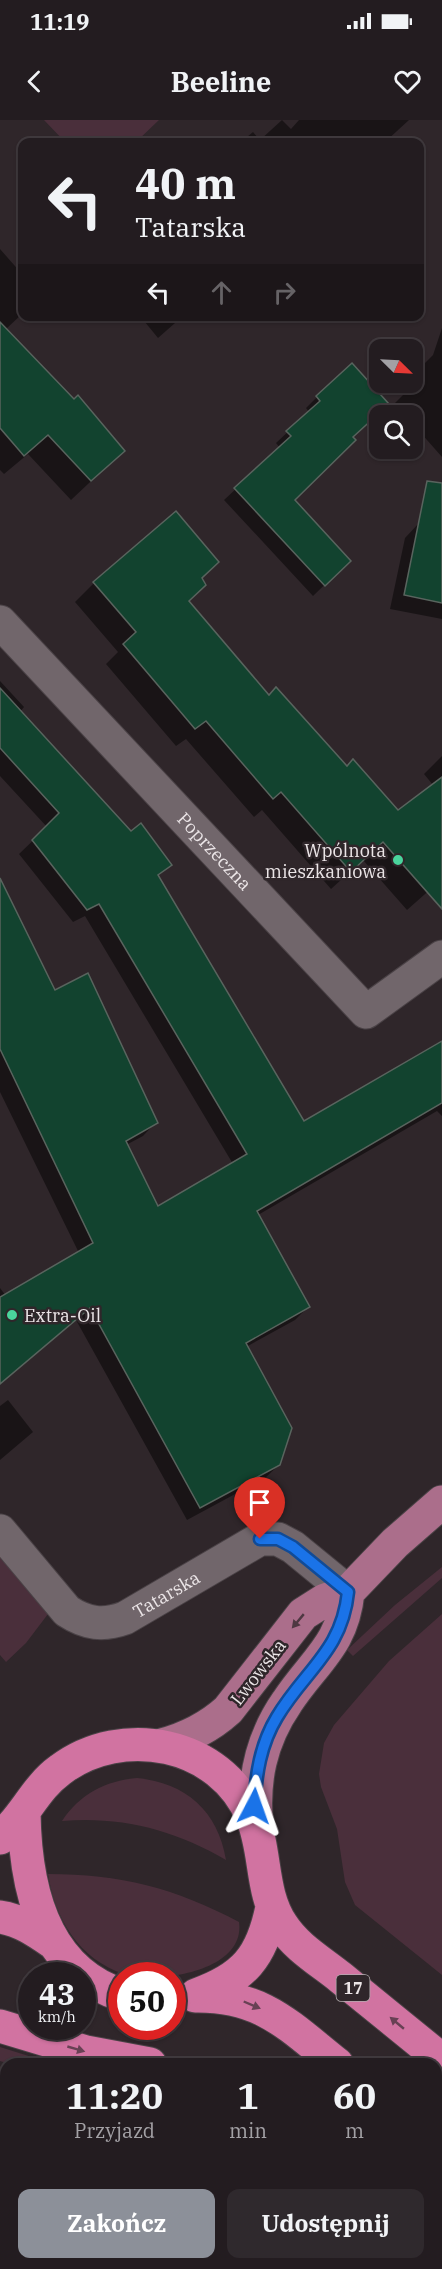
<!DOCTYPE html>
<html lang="pl">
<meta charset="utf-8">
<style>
:root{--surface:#231c20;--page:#2f292d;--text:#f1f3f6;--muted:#a3a1a5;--line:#403a3e;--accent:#8c9099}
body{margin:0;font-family:"IBM Plex Serif",serif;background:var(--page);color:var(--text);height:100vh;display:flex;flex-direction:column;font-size:22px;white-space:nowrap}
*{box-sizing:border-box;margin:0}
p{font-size:20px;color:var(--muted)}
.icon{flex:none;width:33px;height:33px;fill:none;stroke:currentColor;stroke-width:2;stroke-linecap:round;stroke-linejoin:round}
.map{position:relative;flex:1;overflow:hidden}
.drawer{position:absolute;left:0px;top:1938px;width:442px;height:212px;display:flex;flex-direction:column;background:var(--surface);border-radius:18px 18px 0 0;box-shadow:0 2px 4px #0004,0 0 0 2px var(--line)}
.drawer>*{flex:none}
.top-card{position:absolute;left:18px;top:18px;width:406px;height:183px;border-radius:12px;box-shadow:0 2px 4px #0004,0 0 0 2px var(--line);background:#231c20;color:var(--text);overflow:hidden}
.needle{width:39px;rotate:114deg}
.buttons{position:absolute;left:369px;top:219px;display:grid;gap:12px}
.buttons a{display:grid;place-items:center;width:54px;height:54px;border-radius:12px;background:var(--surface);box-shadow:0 2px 4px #0004,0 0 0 2px var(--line);font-size:30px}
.speed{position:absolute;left:18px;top:1842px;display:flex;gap:12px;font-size:30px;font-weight:700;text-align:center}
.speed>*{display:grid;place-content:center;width:78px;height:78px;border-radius:50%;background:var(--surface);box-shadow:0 2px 4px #0004,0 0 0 2px var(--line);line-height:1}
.speed small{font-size:15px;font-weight:400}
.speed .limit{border:9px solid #d22;background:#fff;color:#111}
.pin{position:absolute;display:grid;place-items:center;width:51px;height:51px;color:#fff;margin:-62px -26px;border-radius:50% 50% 50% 0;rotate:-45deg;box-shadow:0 0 6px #0007}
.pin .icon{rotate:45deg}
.me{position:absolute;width:66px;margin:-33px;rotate:4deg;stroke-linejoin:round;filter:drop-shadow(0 0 4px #0008)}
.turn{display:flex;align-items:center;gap:21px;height:126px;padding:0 18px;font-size:27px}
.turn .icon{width:78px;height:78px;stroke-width:2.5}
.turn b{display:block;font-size:42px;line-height:51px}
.lanes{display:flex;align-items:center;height:57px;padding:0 18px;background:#0003;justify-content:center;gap:30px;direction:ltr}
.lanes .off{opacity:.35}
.eta{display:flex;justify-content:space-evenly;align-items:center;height:102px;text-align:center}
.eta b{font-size:36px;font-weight:700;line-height:42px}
.primary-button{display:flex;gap:12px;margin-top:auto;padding:12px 18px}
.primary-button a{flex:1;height:69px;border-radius:12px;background:var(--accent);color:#fff;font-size:24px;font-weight:700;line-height:69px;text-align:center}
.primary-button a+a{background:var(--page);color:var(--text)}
.status{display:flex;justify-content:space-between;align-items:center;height:42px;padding:0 30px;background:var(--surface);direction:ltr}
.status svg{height:16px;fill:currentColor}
header{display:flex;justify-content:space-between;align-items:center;height:78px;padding:0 18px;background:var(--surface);font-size:27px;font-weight:700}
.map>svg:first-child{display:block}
.green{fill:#4a2f3b}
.shadow{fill:#0007}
.building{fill:#12432f;stroke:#59645e;stroke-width:1.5}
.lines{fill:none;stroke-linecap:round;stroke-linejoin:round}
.minor-casing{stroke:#4a4246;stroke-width:35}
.major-casing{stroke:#4a4246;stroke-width:35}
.highway-casing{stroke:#4a4246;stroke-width:35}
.minor{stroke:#71666b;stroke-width:33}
.major{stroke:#ab6e8b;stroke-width:33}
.highway{stroke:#d173a1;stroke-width:33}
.oneway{fill:#4e3842}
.oneway2{fill:#684154}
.route-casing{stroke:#114b97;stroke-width:15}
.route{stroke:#1a73e8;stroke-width:10}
.poi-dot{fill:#4ad49c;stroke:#2f262a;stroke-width:2}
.labels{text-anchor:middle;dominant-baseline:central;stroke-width:5;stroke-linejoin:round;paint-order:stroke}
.shield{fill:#2f262a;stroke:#b3acae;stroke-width:1.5}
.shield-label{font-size:16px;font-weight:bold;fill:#ebe5e7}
.poi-label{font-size:18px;fill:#ebe5e7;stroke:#2f262a;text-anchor:end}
.street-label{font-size:18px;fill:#ebe5e7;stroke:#2f262a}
</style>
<div class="status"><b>11:19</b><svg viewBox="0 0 49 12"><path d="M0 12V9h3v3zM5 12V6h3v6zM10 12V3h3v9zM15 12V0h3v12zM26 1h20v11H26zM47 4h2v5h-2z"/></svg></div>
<header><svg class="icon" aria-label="back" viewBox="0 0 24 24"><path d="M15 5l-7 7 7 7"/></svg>Beeline<svg class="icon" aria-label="heart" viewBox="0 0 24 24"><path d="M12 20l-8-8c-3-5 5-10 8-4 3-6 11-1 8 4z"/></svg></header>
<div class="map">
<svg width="442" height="2149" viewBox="0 0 442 2149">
<rect width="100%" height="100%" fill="#2f262a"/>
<path class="green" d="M 44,0 L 159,0 L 136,22 L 65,22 Z
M 0,1431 L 46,1486 L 48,1494 L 26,1523 L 6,1542 L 0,1535 Z
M 442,1447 L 442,1458 L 353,1536 L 347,1530 L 395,1485 Z
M 442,1494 L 442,1855 L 355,1785 L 345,1762 L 337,1709 L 321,1667 L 319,1654 L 324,1623 L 334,1605 L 389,1541 Z
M 137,1658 C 186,1663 218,1691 226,1740 C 175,1710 121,1696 62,1701 C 80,1674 105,1661 137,1658 Z
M 48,1754 C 120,1754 175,1768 239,1802 C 246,1852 157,1864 124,1854 C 79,1839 55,1799 48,1754 Z
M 0,1927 L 54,1944 L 10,1944 L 0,1941 Z
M 0,1970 L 6,1972 L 6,2076 L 0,2072 Z
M 437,2131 L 442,2136 L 442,2149 L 309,2149 L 303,2144 L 436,2144 Z
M 131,2144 L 210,2144 L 210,2149 L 142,2149 Z"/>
<path class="shadow" d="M 282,0 L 291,9 L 299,0 L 409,0 L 385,22 L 241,22 L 253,12 L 260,20 Z
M 0,129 L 22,154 L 22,194 L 5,210 L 123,331 L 71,380 L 28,334 L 4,354 L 0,350 Z
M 140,196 L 183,196 L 158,218 Z
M 442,208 L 442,337 L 412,303 L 412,296 L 406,296 L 395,283 L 413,265 L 412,256 L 433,235 Z
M 317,277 L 351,317 L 293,380 L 349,441 L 313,476 L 224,380 L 280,328 L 276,323 L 309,292 L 306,288 Z
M 419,403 L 442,408 L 442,499 L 390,489 L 405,418 Z
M 201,459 L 187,482 L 268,577 L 398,693 L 433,665 L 424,654 L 442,636 L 442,759 L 407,790 L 363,740 L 331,769 L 262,690 L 254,697 L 186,619 L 176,626 L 106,544 L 118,532 L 75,482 L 94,463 Z
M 0,561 L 24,587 L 20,592 L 131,713 L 170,745 L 157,757 L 303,1003 L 442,923 L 442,996 L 437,991 L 258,1095 L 308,1187 L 295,1200 L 246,1227 L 279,1345 L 265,1358 L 187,1400 L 76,1200 L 0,1264 L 0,1168 L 6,1176 L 79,1133 L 0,972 L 0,761 L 54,872 L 156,1002 L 143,1016 L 126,1025 L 157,1088 L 233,1044 L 85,796 L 73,802 L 19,734 L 47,707 L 0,656 Z
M 8,1280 L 33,1312 L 0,1340 L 0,1286 Z"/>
<path class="building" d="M 0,202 L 74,279 L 78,275 L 125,331 L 91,361 L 48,315 L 24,336 L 0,308 Z
M 352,243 L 389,284 L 353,317 L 356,320 L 295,380 L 351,441 L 325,466 L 234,368 L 291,316 L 286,311 L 320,281 L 316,276 Z
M 427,361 L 442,363 L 442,483 L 404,475 Z
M 176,391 L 219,442 L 202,458 L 206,465 L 189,481 L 269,575 L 276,567 L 347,646 L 353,639 L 398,690 L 442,657 L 442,789 L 383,722 L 351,752 L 281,672 L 273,679 L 206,601 L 195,609 L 123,524 L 136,512 L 93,462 Z
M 0,568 L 131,711 L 141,703 L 172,745 L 158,755 L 304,1001 L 442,921 L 442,983 L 257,1091 L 310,1187 L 246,1223 L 292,1308 L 280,1345 L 200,1388 L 90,1188 L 0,1264 L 0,1177 L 93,1123 L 0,929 L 0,758 L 55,870 L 88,853 L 158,1003 L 126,1021 L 158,1086 L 247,1034 L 99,784 L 87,790 L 32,720 L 59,693 L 0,628 Z"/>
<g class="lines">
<g class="minor-casing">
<g id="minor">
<path id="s1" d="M 0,502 L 366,892 L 442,837"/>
<path id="s2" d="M 0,1411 L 67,1491 C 87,1504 103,1506 125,1498 L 260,1419 L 278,1419 L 293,1427 L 348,1472"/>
</g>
</g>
<g class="major-casing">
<path id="major" d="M 162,1625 C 188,1618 208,1608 228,1590 L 303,1494 L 325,1480 L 348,1472 L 395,1423 L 442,1382
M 257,1708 C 252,1662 260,1621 287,1582 C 314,1541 343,1525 348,1472"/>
</g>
<g class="highway-casing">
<path id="highway" d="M 24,1692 C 25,1765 42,1850 122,1875
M 0,1718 C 24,1698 35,1668 60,1650 C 122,1603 221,1622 252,1697 C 267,1733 260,1772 282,1805 C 296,1827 320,1841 340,1857 C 374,1885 408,1912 442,1940
M 0,1797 C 20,1800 36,1811 52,1822
M 196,1875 C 244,1858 262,1837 272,1787
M 195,1876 C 262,1875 288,1905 337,1944
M 0,1906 L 86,1932 L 150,1944
M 436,2042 L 442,2047"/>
</g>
<use href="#minor" class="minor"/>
<use href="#major" class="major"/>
<use href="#highway" class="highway"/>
</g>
<defs><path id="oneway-solid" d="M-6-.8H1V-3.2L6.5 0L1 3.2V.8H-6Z" transform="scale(1.5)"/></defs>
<use class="oneway" href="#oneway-solid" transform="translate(298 1501) rotate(130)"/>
<g class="oneway2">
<use href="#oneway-solid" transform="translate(252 1885) rotate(23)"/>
<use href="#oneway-solid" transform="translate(397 1903) rotate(-140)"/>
<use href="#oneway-solid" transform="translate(76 1929) rotate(16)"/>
</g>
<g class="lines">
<g class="route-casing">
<path id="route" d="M 254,1686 C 256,1655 260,1625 277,1597 C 305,1550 342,1531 348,1472 L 293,1427 L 278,1419 L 260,1419"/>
</g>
<use href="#route" class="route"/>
</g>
<g class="poi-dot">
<circle cx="398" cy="740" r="6"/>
<circle cx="12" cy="1195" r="6"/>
</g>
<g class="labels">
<rect class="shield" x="336.5" y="1855" width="33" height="26" rx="4.5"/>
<g class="shield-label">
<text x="353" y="1868">17</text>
</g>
<g class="poi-label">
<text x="386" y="730">Wpólnota<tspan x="386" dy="21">mieszkaniowa</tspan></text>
<text x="24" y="1195" text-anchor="start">Extra-Oil</text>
</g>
<g class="street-label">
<text stroke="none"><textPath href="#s1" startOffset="314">Poprzeczna</textPath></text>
<text stroke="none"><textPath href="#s2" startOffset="213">Tatarska</textPath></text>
<text transform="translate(258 1552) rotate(-52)">Lwowska</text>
</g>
</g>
</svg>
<div class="buttons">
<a><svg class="needle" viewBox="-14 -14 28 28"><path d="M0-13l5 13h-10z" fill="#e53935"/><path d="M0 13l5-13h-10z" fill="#a3a1a5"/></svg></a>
<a><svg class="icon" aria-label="search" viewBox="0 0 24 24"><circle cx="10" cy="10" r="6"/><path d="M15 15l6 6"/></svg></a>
</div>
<div class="speed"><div>43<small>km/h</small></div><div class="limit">50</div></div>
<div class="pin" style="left:260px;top:1419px;background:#d93025"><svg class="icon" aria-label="arrive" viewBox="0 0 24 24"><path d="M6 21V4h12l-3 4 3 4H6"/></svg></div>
<svg class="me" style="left:254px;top:1686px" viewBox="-20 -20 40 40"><path d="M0-17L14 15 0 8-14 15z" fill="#1a73e8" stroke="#fff" stroke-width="4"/></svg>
<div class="top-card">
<div class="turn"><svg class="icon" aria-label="left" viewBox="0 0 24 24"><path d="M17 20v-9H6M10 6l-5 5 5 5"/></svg><div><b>40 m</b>Tatarska</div></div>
<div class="lanes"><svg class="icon" aria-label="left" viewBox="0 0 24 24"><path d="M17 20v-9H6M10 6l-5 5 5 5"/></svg><svg class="icon off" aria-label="ahead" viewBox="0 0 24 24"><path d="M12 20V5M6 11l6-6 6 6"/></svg><svg class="icon off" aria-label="right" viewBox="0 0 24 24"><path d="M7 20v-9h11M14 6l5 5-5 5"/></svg></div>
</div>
<section class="drawer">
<div class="eta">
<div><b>11:20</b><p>Przyjazd</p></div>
<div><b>1</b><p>min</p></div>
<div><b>60</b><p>m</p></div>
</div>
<div class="primary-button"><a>Zakończ</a><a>Udostępnij</a></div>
</section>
</div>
